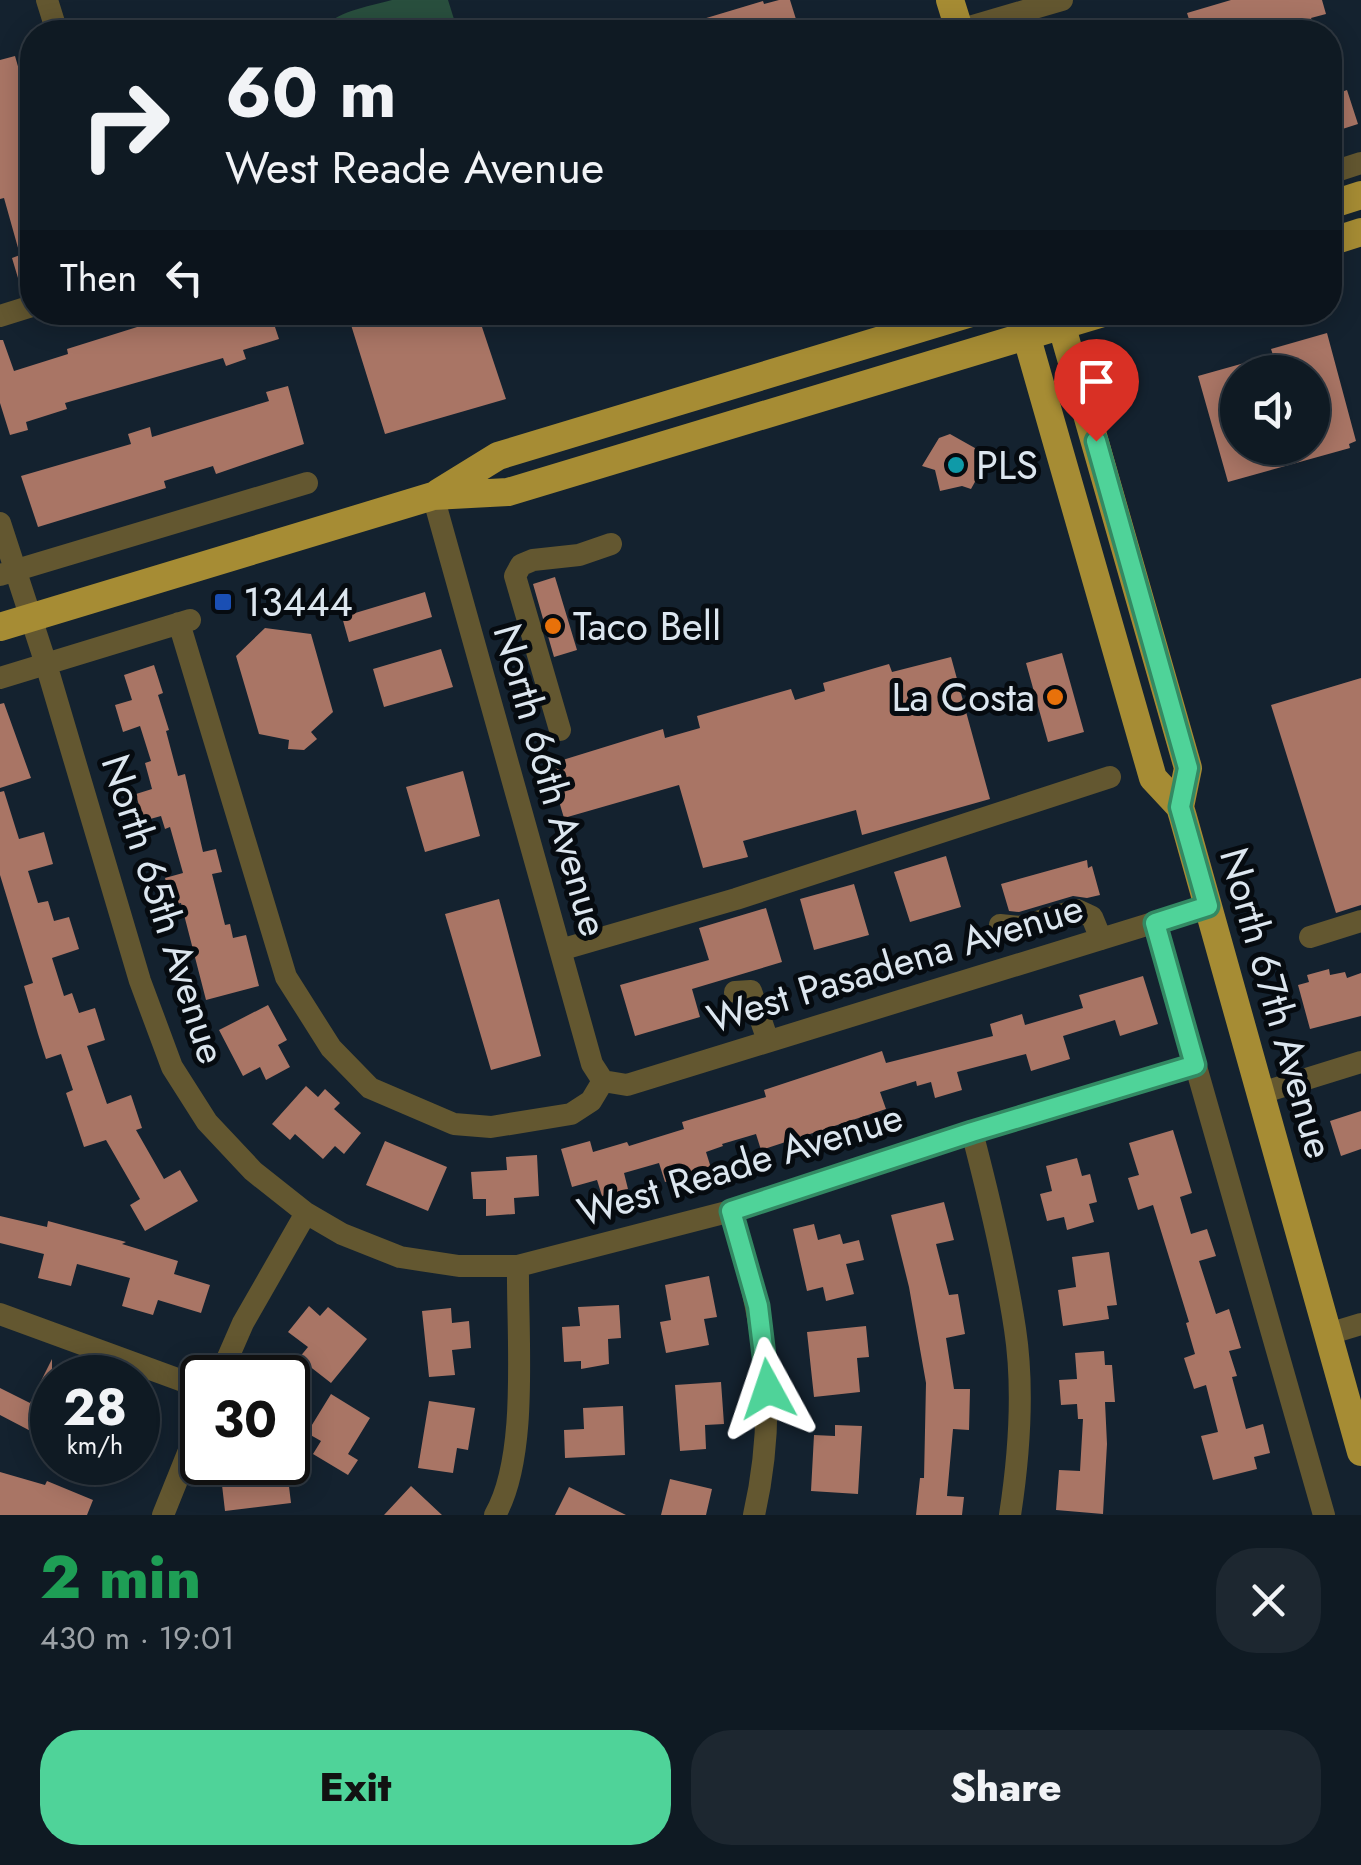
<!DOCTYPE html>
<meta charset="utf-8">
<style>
:root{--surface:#0f1a23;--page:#1d2730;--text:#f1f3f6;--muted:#9ba1a6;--line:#2f3841;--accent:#4fd399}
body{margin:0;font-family:Jost,sans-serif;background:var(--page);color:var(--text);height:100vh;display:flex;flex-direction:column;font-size:38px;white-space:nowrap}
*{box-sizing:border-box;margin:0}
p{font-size:32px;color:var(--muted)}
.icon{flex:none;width:55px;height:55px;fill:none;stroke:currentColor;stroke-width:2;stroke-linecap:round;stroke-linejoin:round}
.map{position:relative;height:1515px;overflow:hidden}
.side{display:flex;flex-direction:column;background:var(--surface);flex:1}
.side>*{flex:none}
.guide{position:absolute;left:20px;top:20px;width:1322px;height:305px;border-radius:40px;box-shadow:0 5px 25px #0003,0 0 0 2px var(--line);background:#0f1a23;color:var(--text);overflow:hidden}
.fabs{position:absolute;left:1220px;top:355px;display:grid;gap:20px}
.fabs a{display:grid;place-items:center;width:110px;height:110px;border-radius:50%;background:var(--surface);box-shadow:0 5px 25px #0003,0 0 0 2px var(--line);font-size:50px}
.speed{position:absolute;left:30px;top:1355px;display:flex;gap:20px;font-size:50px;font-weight:700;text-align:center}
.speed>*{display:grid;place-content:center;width:130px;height:130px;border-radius:50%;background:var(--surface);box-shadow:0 5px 25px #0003,0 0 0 2px var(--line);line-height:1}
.speed small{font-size:25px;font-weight:400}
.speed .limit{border:5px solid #111;border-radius:15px;background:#fff;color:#111}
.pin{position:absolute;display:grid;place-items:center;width:85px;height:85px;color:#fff;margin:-102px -42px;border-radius:50% 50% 50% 0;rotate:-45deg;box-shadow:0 0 10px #0007}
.pin .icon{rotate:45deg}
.me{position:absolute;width:110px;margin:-55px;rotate:355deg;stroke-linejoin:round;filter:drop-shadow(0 0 8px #0008)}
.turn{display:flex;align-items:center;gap:35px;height:210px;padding:0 40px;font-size:45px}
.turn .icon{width:130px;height:130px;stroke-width:2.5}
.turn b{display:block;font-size:70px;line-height:85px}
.then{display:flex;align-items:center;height:95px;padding:0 40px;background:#0003;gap:20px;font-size:38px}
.round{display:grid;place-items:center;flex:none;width:105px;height:105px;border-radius:40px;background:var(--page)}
.head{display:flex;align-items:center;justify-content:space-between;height:170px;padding:0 40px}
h1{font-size:60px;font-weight:800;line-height:75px;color:#1e9e55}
.button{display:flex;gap:20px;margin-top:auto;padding:20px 40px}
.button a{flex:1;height:115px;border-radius:40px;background:var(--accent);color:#111;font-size:40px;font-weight:800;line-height:115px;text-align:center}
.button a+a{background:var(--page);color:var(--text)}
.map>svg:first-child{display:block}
.green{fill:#294f3e}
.building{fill:#a97565;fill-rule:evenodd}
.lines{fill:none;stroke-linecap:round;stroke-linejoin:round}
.minor{stroke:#635730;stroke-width:22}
.major{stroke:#a68c34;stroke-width:28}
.route-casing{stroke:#338963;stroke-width:25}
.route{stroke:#4fd399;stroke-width:18}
.culture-dot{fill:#0f9aa8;stroke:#060b10;stroke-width:4}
.transit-dot{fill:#1a4fb4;stroke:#060b10;stroke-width:4}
.food-dot{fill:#e8710a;stroke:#060b10;stroke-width:4}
.labels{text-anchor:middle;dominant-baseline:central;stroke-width:10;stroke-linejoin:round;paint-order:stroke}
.poi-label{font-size:40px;fill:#dce6ef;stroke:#060b10;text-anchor:start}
.street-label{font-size:40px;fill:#dce6ef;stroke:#060b10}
</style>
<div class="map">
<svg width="1361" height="1515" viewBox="0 0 1361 1515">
<rect width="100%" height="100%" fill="#14222f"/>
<path class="green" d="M 392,0 L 448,0 L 458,32 L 319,32 C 335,11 367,7 392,0 Z"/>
<path class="building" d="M 779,0 L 790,0 L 800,32 L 674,32 L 673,28 L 763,1 L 764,4 Z
M 1231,0 L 1322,0 L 1326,14 L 1311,18 L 1314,25 L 1290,32 L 1193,32 L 1187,13 Z
M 15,56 L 32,115 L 32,281 L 27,282 L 26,276 L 18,278 L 12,258 L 20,255 L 4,198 L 0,199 L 0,60 Z
M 1347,90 L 1358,124 L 1330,133 L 1330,96 Z
M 185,312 L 270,312 L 279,339 L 243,350 L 246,359 L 226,366 L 223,358 L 65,403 L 67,409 L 26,422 L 28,430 L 10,435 L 0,403 L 0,340 L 3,340 L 14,371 L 68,354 L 67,349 Z
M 347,312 L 477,312 L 506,399 L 385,434 Z
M 1327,333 L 1356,441 L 1349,444 L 1350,448 L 1228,482 L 1198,376 L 1273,355 L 1271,349 ZM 1238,372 L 1312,372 L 1312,448 L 1238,448 Z
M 288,386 L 304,444 L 216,474 L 213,466 L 164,481 L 166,488 L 38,527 L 21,476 L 131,444 L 128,434 L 150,427 L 152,437 L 269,401 L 266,392 Z
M 950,434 L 982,452 L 986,462 L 971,489 L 962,486 L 940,491 L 935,470 L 922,466 L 939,438 Z
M 555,577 L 577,650 L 554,657 L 533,584 Z
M 425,592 L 432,617 L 349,642 L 342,617 Z
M 265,628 L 311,634 L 333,712 L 311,732 L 317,739 L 304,750 L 288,749 L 289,740 L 259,734 L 236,656 Z
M 441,649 L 453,687 L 384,707 L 373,669 Z
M 1062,653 L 1084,732 L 1048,742 L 1026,663 Z
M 951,657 L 990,799 L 862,835 L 856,810 L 743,841 L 748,857 L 703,868 L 679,785 L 564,818 L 553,781 L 545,784 L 540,767 L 663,729 L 665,738 L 700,728 L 697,716 L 791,689 L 795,700 L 825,691 L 823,683 L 889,664 L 892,672 Z
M 154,665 L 163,693 L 158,695 L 169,730 L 166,731 L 178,776 L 185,774 L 203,852 L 216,849 L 222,872 L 212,874 L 225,925 L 230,924 L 233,938 L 246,935 L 259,986 L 206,1000 L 181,903 L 172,905 L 165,878 L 183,873 L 170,827 L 165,829 L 161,816 L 143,821 L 136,794 L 152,789 L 145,763 L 151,761 L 140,726 L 123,732 L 115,705 L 132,700 L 124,675 Z
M 1361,678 L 1361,905 L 1336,913 L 1271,705 Z
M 4,703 L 31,778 L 0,788 L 0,704 Z
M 463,771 L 480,836 L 425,852 L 406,787 Z
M 4,791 L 19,839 L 44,832 L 53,864 L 28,871 L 38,903 L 48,901 L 54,921 L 69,917 L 79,949 L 52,958 L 64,996 L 72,993 L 79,1013 L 95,1008 L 105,1040 L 87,1046 L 107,1104 L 131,1095 L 142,1128 L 136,1130 L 164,1179 L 180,1170 L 198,1201 L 145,1231 L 130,1205 L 140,1199 L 106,1140 L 84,1147 L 66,1093 L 73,1090 L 61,1054 L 46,1059 L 38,1034 L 24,986 L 33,983 L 0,875 L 0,792 Z
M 946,856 L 961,907 L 910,922 L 894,872 Z
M 1087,860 L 1088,868 L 1092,866 L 1100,895 L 1087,898 L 1073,896 L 1019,912 L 1009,911 L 1001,884 Z
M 854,884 L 869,935 L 814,950 L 800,899 Z
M 499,899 L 541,1056 L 491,1070 L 445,914 Z
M 766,908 L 782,962 L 692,989 L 700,1017 L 635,1036 L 620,985 L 709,960 L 699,928 Z
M 1329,969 L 1330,975 L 1345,972 L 1347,978 L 1361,973 L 1361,1016 L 1310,1029 L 1298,985 L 1309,982 L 1307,975 Z
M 1143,976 L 1158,1024 L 1120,1036 L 1115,1020 L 1063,1036 L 1070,1059 L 1031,1071 L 1026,1054 L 957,1072 L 962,1090 L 935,1098 L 931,1082 L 917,1086 L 916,1081 L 880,1092 L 886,1109 L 761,1150 L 756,1134 L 722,1144 L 723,1146 L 706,1152 L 711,1168 L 665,1182 L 659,1163 L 624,1173 L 628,1189 L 602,1196 L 597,1180 L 572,1187 L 561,1149 L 590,1141 L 593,1152 L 627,1142 L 629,1146 L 684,1129 L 682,1122 L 766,1097 L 764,1090 L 882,1051 L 886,1063 L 993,1036 L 990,1024 L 1022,1014 L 1025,1025 L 1083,1008 L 1079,995 Z
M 268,1005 L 287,1040 L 278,1045 L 290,1067 L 266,1080 L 260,1067 L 243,1076 L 219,1030 Z
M 306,1086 L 318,1097 L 325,1089 L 340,1103 L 334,1109 L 361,1133 L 344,1154 L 335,1146 L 323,1159 L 295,1134 L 290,1140 L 272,1124 Z
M 1361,1111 L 1361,1149 L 1341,1156 L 1330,1121 Z
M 1173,1130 L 1192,1193 L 1180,1197 L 1191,1234 L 1207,1229 L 1216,1256 L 1199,1261 L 1216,1314 L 1229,1309 L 1241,1348 L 1229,1351 L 1237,1376 L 1232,1377 L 1246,1429 L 1263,1424 L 1270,1453 L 1254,1457 L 1257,1469 L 1213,1480 L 1201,1436 L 1218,1432 L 1206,1385 L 1194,1389 L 1184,1358 L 1195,1354 L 1186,1323 L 1189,1322 L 1153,1205 L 1138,1210 L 1128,1178 L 1139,1175 L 1129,1143 Z
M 385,1141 L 447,1167 L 428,1211 L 366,1185 Z
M 537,1155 L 539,1196 L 514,1198 L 515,1214 L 486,1216 L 486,1199 L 473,1199 L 471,1172 L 507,1170 L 506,1157 Z
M 1077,1158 L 1082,1176 L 1090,1174 L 1097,1202 L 1089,1204 L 1094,1222 L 1067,1230 L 1064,1217 L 1047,1221 L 1040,1194 L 1052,1191 L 1046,1166 Z
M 944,1202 L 954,1240 L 936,1244 L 949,1295 L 958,1294 L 965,1334 L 946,1338 L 954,1389 L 970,1389 L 969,1430 L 953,1429 L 947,1496 L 964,1497 L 962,1515 L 916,1515 L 920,1478 L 924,1478 L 926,1383 L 909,1287 L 891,1215 Z
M 0,1216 L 47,1227 L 48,1221 L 126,1242 L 122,1244 L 178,1261 L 174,1274 L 210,1285 L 201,1313 L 158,1300 L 153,1315 L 122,1306 L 130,1278 L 77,1264 L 71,1286 L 38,1278 L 44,1254 L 0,1243 Z
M 814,1224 L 818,1240 L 840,1234 L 843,1244 L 859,1240 L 864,1260 L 846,1264 L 854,1294 L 826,1301 L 823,1287 L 807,1291 L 793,1229 Z
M 1109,1252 L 1117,1305 L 1107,1306 L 1109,1319 L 1063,1326 L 1058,1290 L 1076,1287 L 1072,1257 Z
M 709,1276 L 717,1317 L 704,1319 L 709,1345 L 666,1353 L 660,1322 L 671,1320 L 665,1285 Z
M 619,1305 L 621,1338 L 608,1339 L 609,1364 L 581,1369 L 581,1361 L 564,1362 L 562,1327 L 580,1326 L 578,1307 Z
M 309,1306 L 320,1316 L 328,1307 L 367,1339 L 331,1383 L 299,1358 L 308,1347 L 288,1332 Z
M 451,1308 L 452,1323 L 469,1321 L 471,1348 L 452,1350 L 455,1375 L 429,1377 L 422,1311 Z
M 866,1326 L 869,1357 L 857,1358 L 860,1392 L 814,1397 L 807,1332 Z
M 1104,1351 L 1105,1365 L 1112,1365 L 1115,1402 L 1105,1402 L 1107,1444 L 1103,1514 L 1056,1510 L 1059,1470 L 1080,1471 L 1083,1419 L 1078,1419 L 1077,1404 L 1061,1405 L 1059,1380 L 1077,1379 L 1075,1353 Z
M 52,1359 L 52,1423 L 44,1438 L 0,1415 L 0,1388 L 30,1403 Z
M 721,1382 L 724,1424 L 705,1425 L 706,1449 L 680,1451 L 675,1385 Z
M 331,1394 L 370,1418 L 348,1454 L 358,1460 L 348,1475 L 313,1454 L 321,1441 L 307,1433 Z
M 429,1401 L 475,1408 L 468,1450 L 457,1448 L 453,1473 L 418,1468 Z
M 623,1406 L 625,1455 L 565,1458 L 564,1430 L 584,1429 L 583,1408 Z
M 835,1425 L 862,1426 L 858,1494 L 811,1491 L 814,1435 L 835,1436 Z
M 259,1462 L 260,1474 L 287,1470 L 291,1503 L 225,1511 L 222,1485 L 234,1484 L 232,1465 Z
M 0,1472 L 45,1485 L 47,1481 L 93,1500 L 87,1515 L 0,1515 Z
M 670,1479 L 712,1489 L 706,1515 L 661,1515 Z
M 411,1486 L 442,1515 L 384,1515 Z
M 569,1487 L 626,1515 L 555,1515 Z"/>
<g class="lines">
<path class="minor" d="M 47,0 L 57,32
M 959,30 L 1062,0
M 1330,173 L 1361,163
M 0,316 L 32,306
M 433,496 L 592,1064 L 603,1081
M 0,523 L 46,664 L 140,981 L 172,1067 L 207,1122 L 253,1171 L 306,1213 L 342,1234 L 400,1257 L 459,1266 L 518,1266 L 731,1211 L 972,1132 L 1195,1065
M 0,575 L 307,483
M 179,623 L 286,977 L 331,1048 L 370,1088 L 454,1124 L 491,1127 L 571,1114 L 591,1101 L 603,1081
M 0,678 L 190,620
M 560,730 L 515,576 L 521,565 L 533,560 L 579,555 L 611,544
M 1155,923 L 1324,1515
M 1000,925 L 1020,927 L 1077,910 L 1092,917 L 1101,939
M 1310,937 L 1361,921
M 560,950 L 736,899 L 1110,777
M 735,992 L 751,991 L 768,1041
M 603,1081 L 627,1085 L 1208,906
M 1261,1093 L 1361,1062
M 972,1132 C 989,1197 1005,1263 1015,1329 C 1024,1388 1019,1456 1010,1515
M 731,1211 C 764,1318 779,1404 754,1515
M 0,1314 L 202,1388
M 1328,1334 L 1361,1324
M 219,1378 L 243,1323 L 306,1213
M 163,1515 L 202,1418
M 495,1515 C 529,1456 517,1336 518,1266"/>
<path class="major" d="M 950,0 L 960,32
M 1330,205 L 1361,195
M 1330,242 L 1361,232
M 1049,312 L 1062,327 L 1188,768 L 1180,807 L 1183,817 L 1361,1452
M 1030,322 L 1027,338 L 1153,778 L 1180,807
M 438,493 L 498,456 L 974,312
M 0,627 L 433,496 L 508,492 L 1106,312"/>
</g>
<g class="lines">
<g class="route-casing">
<path id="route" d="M 768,1389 L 758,1306 L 731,1211 L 972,1132 L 1195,1065 L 1155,923 L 1208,906 L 1180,807 L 1188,768 L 1096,441"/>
</g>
<use href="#route" class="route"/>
</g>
<circle class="culture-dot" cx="956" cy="465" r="10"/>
<rect class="transit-dot" x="213" y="592" width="20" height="20" rx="5"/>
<g class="food-dot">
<circle cx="553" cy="626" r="10"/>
<circle cx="1055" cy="697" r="10"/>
</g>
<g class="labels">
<g class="poi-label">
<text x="976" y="465">PLS</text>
<text x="243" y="602">13444</text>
<text x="573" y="626">Taco Bell</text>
<text x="1035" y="697" text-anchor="end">La Costa</text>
</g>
<g class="street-label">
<text transform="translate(551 780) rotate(74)">North 66th Avenue</text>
<text transform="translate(164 909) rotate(72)">North 65th Avenue</text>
<text transform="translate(895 963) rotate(-17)">West Pasadena Avenue</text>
<text transform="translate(1277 1003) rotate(74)">North 67th Avenue</text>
<text transform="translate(740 1164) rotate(-17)">West Reade Avenue</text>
</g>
</g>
</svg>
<div class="fabs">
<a><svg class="icon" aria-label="sound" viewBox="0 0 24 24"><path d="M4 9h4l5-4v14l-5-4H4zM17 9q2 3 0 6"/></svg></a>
</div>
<div class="speed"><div>28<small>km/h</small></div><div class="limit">30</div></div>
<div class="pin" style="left:1096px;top:441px;background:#d93025"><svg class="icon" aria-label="arrive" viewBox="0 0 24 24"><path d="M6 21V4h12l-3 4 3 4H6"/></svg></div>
<svg class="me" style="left:768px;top:1389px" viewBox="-20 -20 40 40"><path d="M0-17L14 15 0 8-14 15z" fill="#4fd399" stroke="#fff" stroke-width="4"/></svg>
<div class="guide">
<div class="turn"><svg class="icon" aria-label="right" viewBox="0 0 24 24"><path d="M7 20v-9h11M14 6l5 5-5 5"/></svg><div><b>60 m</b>West Reade Avenue</div></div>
<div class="then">Then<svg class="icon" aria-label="left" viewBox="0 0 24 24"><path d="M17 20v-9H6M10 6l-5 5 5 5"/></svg></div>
</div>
</div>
<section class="side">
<div class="head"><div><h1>2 min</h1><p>430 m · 19:01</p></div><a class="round"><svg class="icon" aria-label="close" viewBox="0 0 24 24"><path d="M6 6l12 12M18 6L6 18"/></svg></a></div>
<div class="button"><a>Exit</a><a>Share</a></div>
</section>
